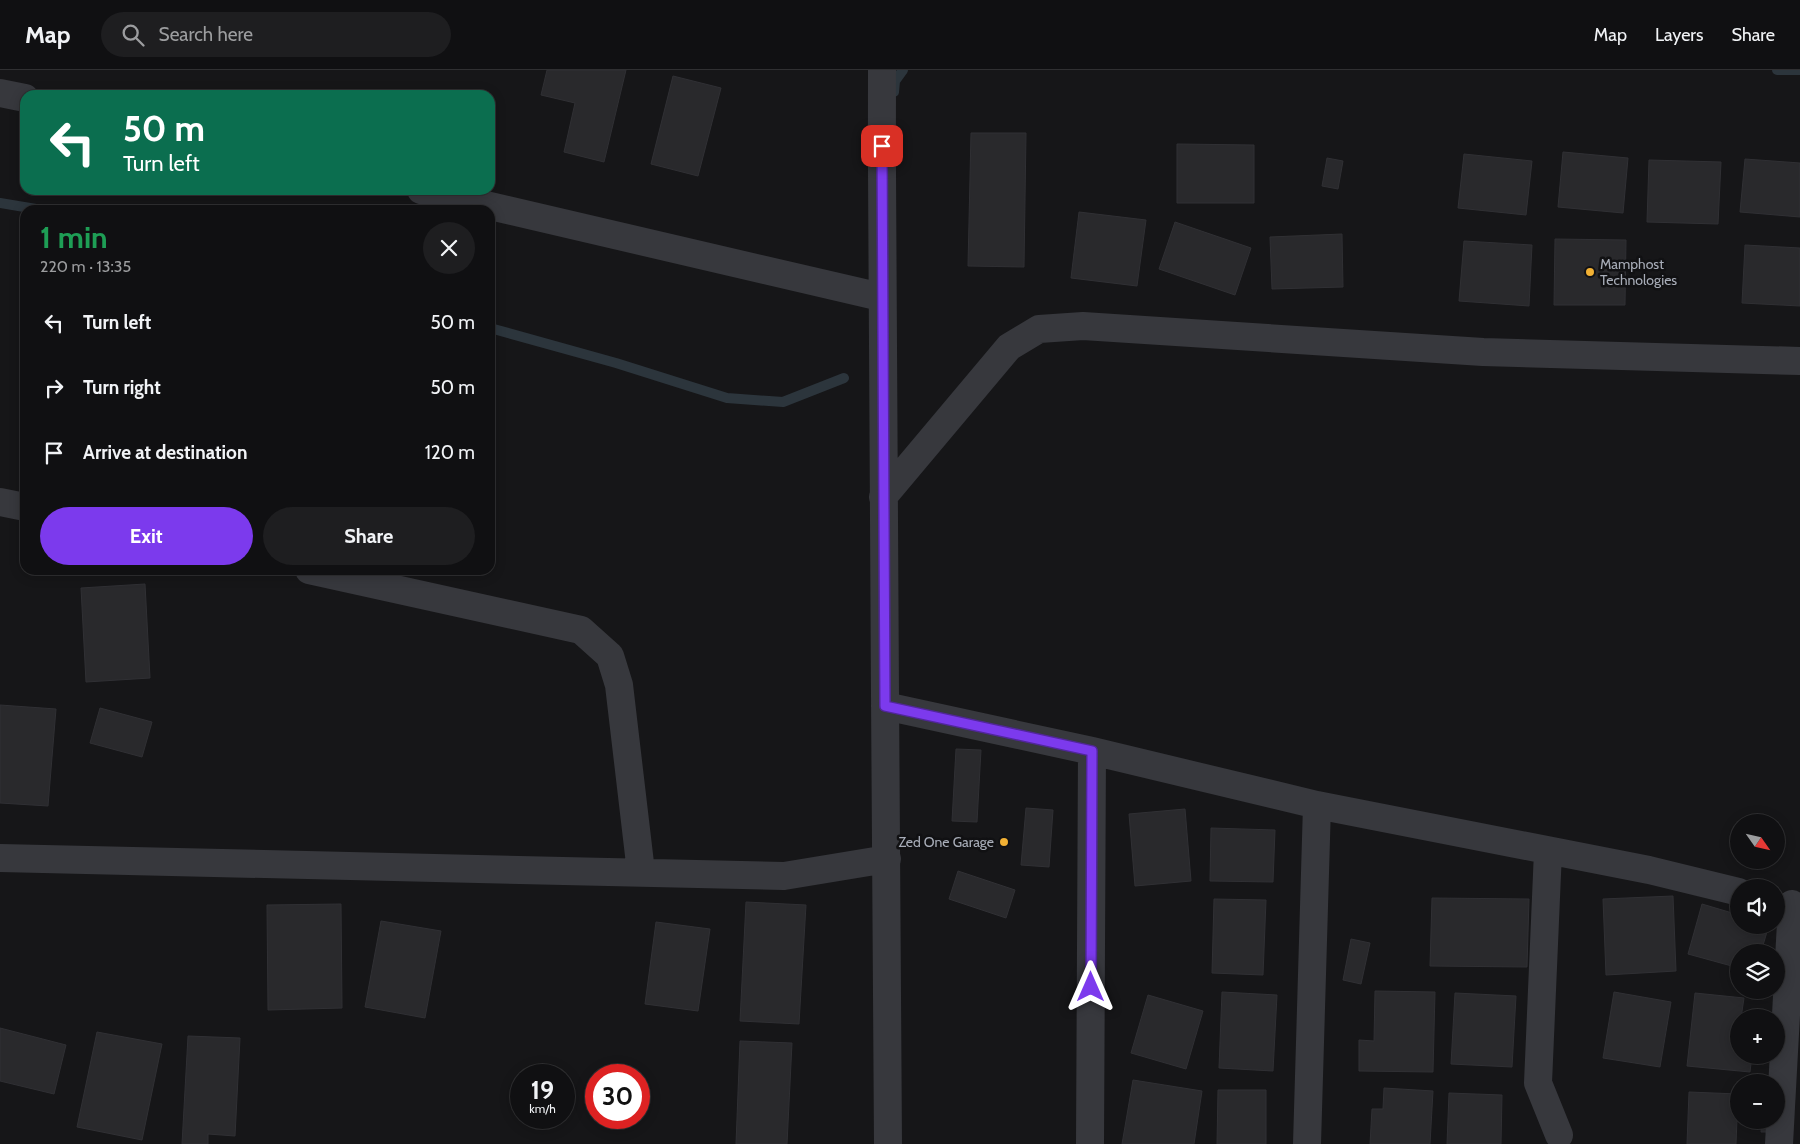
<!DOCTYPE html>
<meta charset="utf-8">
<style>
:root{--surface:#101012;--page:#1e1e20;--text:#f1f3f6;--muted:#9c9d9f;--line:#303032;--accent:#7c3aed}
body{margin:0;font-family:Cabin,sans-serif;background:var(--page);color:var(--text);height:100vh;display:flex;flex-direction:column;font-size:19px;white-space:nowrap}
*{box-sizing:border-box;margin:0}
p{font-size:16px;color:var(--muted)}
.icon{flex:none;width:28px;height:28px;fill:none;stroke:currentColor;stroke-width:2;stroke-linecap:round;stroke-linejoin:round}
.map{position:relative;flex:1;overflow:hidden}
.drawer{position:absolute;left:20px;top:135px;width:475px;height:370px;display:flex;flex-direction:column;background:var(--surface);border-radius:15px;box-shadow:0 2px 12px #0003,0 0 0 1px var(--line)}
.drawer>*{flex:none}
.top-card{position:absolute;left:20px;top:20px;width:475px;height:105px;border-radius:15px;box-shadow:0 2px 12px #0003,0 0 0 1px var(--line);background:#0b6e4f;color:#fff;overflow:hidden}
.needle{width:32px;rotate:124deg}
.tools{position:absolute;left:1730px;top:744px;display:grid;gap:10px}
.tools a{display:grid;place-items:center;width:55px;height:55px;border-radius:50%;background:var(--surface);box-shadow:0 2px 12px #0003,0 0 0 1px var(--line);font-size:25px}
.speed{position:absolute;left:510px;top:994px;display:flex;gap:10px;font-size:25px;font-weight:700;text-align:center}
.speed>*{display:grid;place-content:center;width:65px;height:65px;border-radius:50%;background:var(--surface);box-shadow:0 2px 12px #0003,0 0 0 1px var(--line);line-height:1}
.speed small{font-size:12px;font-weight:400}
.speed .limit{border:8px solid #d22;background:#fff;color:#111}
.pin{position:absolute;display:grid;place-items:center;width:42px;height:42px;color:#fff;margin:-21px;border-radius:10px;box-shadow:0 2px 8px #0006}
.me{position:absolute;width:55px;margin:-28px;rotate:0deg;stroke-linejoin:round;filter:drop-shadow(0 0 4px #0008)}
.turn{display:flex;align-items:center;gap:18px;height:105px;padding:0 20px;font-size:22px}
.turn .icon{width:65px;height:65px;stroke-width:2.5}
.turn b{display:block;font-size:35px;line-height:42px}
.round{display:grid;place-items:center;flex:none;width:52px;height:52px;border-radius:26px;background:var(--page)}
.headline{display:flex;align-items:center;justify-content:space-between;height:85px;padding:0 20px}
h1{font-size:30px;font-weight:800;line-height:38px;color:#1e9e55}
.action{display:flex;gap:10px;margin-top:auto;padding:10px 20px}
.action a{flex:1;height:58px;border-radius:30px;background:var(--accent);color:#fff;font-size:20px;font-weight:800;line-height:58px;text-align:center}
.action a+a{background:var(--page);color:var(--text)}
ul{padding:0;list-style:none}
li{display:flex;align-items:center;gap:15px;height:65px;padding:0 20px}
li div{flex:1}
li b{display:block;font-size:19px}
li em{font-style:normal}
header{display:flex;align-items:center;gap:30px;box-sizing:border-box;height:70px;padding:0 25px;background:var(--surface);border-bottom:1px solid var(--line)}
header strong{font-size:24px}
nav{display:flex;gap:28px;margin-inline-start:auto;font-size:18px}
.search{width:350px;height:45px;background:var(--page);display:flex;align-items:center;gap:12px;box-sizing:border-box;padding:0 18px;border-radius:28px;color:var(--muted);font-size:19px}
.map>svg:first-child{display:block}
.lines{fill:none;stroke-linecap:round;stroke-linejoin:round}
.stream{stroke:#2c353c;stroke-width:10}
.building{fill:#29292c;stroke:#303034}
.minor{stroke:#37383d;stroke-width:28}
.route-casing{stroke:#51269a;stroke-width:12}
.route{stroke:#7c3aed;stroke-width:9}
.poi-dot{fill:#f2b134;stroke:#111113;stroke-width:2}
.labels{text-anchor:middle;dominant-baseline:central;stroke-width:5;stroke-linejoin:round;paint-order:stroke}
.poi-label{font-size:14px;fill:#a8adb8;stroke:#111113;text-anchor:start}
</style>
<header>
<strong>Map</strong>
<div class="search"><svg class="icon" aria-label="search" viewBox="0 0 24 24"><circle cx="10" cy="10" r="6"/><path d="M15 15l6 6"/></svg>Search here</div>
<nav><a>Map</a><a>Layers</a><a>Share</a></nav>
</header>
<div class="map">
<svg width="1800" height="1074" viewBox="0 0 1800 1074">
<rect width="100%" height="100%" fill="#161618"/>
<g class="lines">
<path class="stream" d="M 1777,0 L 1800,0
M 894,22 L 895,11 L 903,0
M 0,133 L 42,140
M 490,258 L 616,293 L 727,328 L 783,332 L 844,308"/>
</g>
<path class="building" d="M 547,0 L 626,0 L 604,92 L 564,82 L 575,33 L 541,25 Z
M 673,6 L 721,18 L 698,106 L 651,94 Z
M 971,63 L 1026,63 L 1024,197 L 968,196 Z
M 1177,74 L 1254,75 L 1254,133 L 1177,133 Z
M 1563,82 L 1628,88 L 1623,143 L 1558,137 Z
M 1464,84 L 1532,91 L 1526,145 L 1458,138 Z
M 1327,88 L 1343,91 L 1338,119 L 1322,116 Z
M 1745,89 L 1800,93 L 1800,147 L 1740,142 Z
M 1649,90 L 1721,92 L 1718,154 L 1647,152 Z
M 1079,142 L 1146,150 L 1137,216 L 1071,208 Z
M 1175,152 L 1251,178 L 1235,225 L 1159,199 Z
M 1342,164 L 1343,217 L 1272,219 L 1270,167 Z
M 1555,169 L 1626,170 L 1625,235 L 1554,235 Z
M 1464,171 L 1532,175 L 1529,236 L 1459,231 Z
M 1745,175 L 1800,178 L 1800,236 L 1742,233 Z
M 145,514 L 150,608 L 86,612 L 81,518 Z
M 0,635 L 56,639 L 48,736 L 0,733 Z
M 100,638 L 152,652 L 142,687 L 90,673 Z
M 956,679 L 981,680 L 977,752 L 952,751 Z
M 1026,738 L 1053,740 L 1049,797 L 1021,795 Z
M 1185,739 L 1191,811 L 1135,816 L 1129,744 Z
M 1211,758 L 1275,760 L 1273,812 L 1210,811 Z
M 958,801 L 1015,820 L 1006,848 L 949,829 Z
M 1673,826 L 1676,901 L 1606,905 L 1603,829 Z
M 1432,828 L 1529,829 L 1527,897 L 1430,896 Z
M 1214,829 L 1266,830 L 1263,905 L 1212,903 Z
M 746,832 L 806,835 L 799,954 L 740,951 Z
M 341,834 L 342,938 L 268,940 L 267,835 Z
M 1702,834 L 1739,845 L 1739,855 L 1769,855 L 1761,882 L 1739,882 L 1739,898 L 1688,884 Z
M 381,851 L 441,861 L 425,948 L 365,937 Z
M 656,852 L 710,859 L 698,941 L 645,934 Z
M 1351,869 L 1370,873 L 1361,914 L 1343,910 Z
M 1375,921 L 1435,922 L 1433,1002 L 1359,1001 L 1359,970 L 1374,971 Z
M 1222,922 L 1277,925 L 1273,1001 L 1219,998 Z
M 1614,922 L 1671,932 L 1660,997 L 1603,988 Z
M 1455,923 L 1516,926 L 1512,997 L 1451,994 Z
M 1695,923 L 1744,928 L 1741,948 L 1739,948 L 1739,985 L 1752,985 L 1750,1002 L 1687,996 Z
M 1148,925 L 1203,941 L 1186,999 L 1131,983 Z
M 0,958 L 66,975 L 54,1024 L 0,1011 Z
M 97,962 L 162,974 L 142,1070 L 77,1057 Z
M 188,966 L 240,968 L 235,1066 L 208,1064 L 208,1074 L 182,1074 Z
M 740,971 L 792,973 L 787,1074 L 736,1074 Z
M 1133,1010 L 1202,1021 L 1194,1074 L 1122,1074 Z
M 1384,1018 L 1433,1021 L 1430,1074 L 1370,1074 L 1372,1039 L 1383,1039 Z
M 1218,1020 L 1266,1020 L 1266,1074 L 1217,1074 Z
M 1689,1022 L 1738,1024 L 1736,1074 L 1687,1074 Z
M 1449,1023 L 1502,1025 L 1501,1074 L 1447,1074 Z
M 1762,1050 L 1776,1050 L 1778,1062 L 1761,1062 Z"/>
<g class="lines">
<path class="minor" d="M 882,0 C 881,358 887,716 888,1074
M 0,23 L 25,28
M 421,120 L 881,227
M 883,427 L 1009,277 L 1039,259 L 1083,256 L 1483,282 L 1800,291
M 0,432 L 25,437
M 309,500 L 581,560 L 610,586 L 619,615 L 641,802
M 885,636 L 1092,681 L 1317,735 L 1649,800 L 1739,822
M 1548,781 L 1538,1013 L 1559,1065
M 0,788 L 784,806 L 887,789
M 1090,1074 L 1092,681
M 1307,1074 L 1317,735
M 1779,1074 L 1792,834"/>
</g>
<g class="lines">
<g class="route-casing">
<path id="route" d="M 882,76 L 885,636 L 1092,681 L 1091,917"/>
</g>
<use href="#route" class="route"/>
</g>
<g class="poi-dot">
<circle cx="1590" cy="202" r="5"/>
<circle cx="1004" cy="772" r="5"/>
</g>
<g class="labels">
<g class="poi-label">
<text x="1600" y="194">Mamphost<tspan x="1600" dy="16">Technologies</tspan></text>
<text x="994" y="772" text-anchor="end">Zed One Garage</text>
</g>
</g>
</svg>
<div class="tools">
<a><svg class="needle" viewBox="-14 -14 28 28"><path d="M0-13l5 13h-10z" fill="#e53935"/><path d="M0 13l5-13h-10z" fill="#9c9d9f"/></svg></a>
<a><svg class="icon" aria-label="sound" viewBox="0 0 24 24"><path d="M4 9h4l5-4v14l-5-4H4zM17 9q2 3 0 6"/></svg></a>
<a><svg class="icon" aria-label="layers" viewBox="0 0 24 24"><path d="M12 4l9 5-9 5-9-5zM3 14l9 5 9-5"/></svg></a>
<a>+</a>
<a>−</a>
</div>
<div class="speed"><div>19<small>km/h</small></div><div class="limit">30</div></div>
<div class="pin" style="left:882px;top:76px;background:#d93025"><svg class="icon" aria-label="arrive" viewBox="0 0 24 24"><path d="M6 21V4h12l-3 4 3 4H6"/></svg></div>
<svg class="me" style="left:1091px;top:917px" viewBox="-20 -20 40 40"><path d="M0-17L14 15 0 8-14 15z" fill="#7c3aed" stroke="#fff" stroke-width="4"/></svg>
<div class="top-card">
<div class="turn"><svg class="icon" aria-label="left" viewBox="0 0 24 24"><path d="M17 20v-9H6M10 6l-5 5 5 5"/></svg><div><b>50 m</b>Turn left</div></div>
</div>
<section class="drawer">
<div class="headline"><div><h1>1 min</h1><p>220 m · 13:35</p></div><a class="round"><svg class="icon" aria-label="close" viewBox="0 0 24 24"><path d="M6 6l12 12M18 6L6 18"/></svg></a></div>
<ul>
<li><svg class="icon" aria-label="left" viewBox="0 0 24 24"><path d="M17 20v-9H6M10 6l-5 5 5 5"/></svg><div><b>Turn left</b></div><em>50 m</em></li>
<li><svg class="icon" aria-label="right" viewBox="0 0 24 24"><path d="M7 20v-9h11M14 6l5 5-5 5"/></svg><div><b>Turn right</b></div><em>50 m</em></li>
<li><svg class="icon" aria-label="arrive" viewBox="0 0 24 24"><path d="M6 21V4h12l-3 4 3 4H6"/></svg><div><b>Arrive at destination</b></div><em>120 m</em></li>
</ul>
<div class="action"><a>Exit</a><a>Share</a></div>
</section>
</div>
